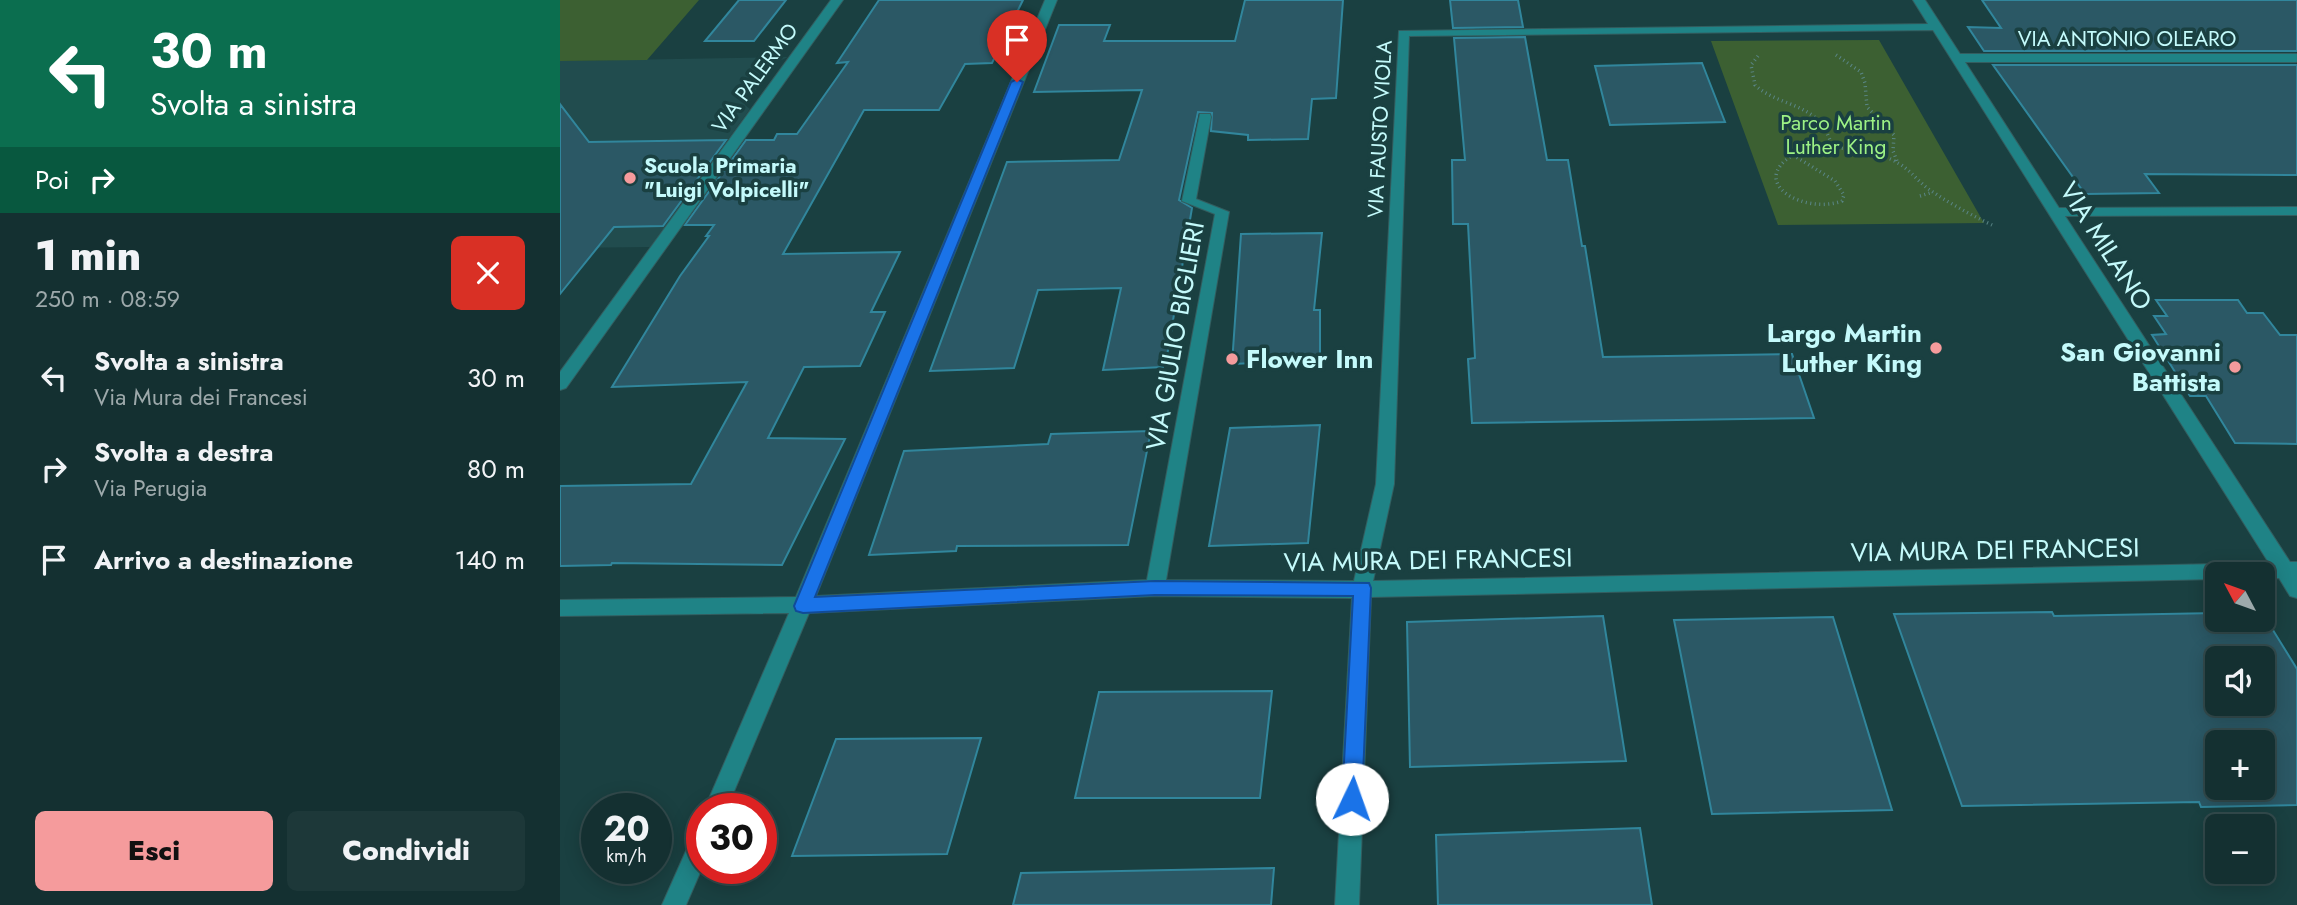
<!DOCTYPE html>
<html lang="it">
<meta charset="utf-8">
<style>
:root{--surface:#143031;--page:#1d3839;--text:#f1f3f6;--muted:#9da9ab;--line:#334b4d;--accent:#f59b9c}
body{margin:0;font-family:Jost,sans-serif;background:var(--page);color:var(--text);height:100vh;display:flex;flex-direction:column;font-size:26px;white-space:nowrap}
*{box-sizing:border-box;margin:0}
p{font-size:23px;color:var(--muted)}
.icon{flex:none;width:38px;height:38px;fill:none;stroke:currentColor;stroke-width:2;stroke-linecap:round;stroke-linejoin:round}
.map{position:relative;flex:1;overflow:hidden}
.sheet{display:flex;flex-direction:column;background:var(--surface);width:560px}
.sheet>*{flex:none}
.hud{background:#0b6e4f;color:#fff;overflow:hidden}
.needle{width:46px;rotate:311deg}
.tools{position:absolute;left:1645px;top:562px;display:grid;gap:14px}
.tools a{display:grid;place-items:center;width:70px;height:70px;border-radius:10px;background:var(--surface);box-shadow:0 4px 18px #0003,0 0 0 2px var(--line);font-size:35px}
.speed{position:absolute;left:21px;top:793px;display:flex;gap:14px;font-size:35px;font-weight:700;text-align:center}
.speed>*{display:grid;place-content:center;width:91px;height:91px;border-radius:50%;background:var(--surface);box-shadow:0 4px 18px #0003,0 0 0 2px var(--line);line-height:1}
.speed small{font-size:18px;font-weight:400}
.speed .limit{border:10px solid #d22;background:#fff;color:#111}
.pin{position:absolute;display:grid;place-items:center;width:60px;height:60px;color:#fff;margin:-72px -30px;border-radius:50% 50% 50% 0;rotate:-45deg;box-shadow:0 0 7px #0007}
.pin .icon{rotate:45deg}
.me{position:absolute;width:77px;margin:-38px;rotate:3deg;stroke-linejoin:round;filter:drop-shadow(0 0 5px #0008)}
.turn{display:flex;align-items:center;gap:24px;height:147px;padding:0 35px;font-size:32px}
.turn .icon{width:91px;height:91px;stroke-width:2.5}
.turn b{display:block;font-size:49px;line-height:60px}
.then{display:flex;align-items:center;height:66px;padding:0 35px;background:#0003;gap:14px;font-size:26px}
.round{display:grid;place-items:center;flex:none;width:74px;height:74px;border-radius:10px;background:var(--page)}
.headline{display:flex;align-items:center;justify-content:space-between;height:119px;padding:0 35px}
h1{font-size:42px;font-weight:800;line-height:52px}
.cta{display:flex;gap:14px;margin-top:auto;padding:14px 35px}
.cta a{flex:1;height:80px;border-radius:10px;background:var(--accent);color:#111;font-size:28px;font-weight:800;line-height:80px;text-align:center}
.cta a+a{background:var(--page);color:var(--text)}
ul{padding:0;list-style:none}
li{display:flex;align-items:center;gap:21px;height:91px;padding:0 35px}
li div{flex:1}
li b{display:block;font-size:26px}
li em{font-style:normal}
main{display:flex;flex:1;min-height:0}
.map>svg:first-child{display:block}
.built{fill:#214c4e}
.green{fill:#3c6032}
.building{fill:#2b5865;stroke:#31869c;stroke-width:2;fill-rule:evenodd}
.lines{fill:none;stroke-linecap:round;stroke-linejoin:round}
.minor-casing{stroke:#335d5f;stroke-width:2}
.path{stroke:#5a8687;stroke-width:3.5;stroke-dasharray:1 3.5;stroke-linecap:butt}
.minor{fill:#1f8386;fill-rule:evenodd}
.route{fill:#1a73e8;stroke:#114b97;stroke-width:2}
.poi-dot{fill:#f59b9c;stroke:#1a4041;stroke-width:2.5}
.labels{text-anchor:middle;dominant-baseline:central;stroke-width:7;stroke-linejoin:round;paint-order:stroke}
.far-street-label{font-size:21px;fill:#c4fafb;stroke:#1a4041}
.far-park-label{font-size:21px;fill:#9df285;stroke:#1a4041}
.far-poi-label{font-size:21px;font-weight:bold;fill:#c4fafb;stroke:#1a4041;text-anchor:start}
.street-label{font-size:26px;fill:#c4fafb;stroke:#1a4041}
.poi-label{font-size:26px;font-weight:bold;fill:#c4fafb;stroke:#1a4041;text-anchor:end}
</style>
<main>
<section class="sheet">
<div class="hud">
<div class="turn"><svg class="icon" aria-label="left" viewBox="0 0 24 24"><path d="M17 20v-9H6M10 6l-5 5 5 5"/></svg><div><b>30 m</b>Svolta a sinistra</div></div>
<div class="then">Poi<svg class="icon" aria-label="right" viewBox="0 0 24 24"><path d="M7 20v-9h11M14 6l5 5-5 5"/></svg></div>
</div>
<div class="headline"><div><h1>1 min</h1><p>250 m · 08:59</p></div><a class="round" style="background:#d93025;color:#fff"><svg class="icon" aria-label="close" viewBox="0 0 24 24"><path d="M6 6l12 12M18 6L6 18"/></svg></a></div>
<ul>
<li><svg class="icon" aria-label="left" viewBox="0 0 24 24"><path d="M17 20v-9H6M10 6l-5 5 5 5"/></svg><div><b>Svolta a sinistra</b><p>Via Mura dei Francesi</p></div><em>30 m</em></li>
<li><svg class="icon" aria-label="right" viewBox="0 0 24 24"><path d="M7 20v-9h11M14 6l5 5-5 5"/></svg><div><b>Svolta a destra</b><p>Via Perugia</p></div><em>80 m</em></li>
<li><svg class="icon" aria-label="arrive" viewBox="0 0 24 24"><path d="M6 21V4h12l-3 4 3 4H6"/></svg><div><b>Arrivo a destinazione</b></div><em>140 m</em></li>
</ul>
<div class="cta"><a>Esci</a><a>Condividi</a></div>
</section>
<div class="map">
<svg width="1737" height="905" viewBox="0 0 1737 905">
<rect width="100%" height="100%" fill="#1a4041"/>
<path class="built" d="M 228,57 L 215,63 L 185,105 L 190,109 L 90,247 L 0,248 L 0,61 Z"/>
<path class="green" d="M 0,0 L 139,0 L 87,60 L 0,61 Z
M 1319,40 L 1424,223 L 1218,225 L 1151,41 Z"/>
<path class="building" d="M 179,0 L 226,0 L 194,41 L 145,41 Z
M 319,0 L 463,0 L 432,63 L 405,64 L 379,110 L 304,110 L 223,254 L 340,252 L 311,312 L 325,312 L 300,366 L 244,367 L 208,438 L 285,439 L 222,565 L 52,563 L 51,565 L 0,566 L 0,486 L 131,484 L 187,382 L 52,387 L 120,276 L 149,236 L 146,236 L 154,225 L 125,225 L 186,140 L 214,140 L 217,134 L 237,134 L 288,62 L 277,63 Z
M 685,0 L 783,0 L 776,98 L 752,99 L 748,139 L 688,140 L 688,135 L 651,131 L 652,113 L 638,112 L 619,200 L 632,208 L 607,356 L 603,367 L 543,370 L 561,288 L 478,290 L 454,368 L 370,371 L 447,162 L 559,160 L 582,90 L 474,92 L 499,25 L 550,25 L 544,41 L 675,41 Z
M 890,0 L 958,0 L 963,27 L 893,28 Z
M 1422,0 L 1737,0 L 1737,51 L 1424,51 L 1408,27 L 1441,28 Z
M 965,37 L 987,160 L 1008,160 L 1022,246 L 1025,246 L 1043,357 L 1232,354 L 1254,418 L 912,423 L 908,359 L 915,358 L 908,224 L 893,224 L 892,160 L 905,160 L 894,38 Z
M 1142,63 L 1165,122 L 1050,125 L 1035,66 Z
M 1433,65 L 1737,65 L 1737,175 L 1585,174 L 1599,193 L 1525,194 Z
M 0,104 L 29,142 L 166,140 L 103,226 L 54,227 L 0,294 Z
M 762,233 L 754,310 L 760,310 L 760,360 L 672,364 L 681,234 Z
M 1596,300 L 1678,300 L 1687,313 L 1703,313 L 1720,335 L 1737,335 L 1737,444 L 1675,443 L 1646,396 L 1630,396 L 1592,335 L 1606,334 L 1594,316 L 1607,316 Z
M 760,425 L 748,543 L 649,546 L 670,428 Z
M 591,431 L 568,545 L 397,546 L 396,551 L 309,555 L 344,451 L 488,444 L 491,434 Z
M 1492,612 L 1494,616 L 1657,613 L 1657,620 L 1703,620 L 1703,614 L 1737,669 L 1737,805 L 1641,807 L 1639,802 L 1402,806 L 1334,614 ZM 1657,658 L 1703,658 L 1703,704 L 1657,704 ZM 1657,742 L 1703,742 L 1703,788 L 1657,788 Z
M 1043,616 L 1066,761 L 850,767 L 847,622 Z
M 1273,617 L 1332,810 L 1152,814 L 1114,620 Z
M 712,691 L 700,798 L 515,798 L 539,692 Z
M 421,738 L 387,854 L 232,856 L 276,739 Z
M 1080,828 L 1092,905 L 878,905 L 876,835 Z
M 714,868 L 711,905 L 453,905 L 461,873 Z"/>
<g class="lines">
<g class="minor-casing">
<path id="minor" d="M 271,0 L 283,0 L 6,388 L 0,390 L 0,372 Z
M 485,0 L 497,0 L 256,596 L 587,580 L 655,214 L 622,201 L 640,114 L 650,114 L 651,117 L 636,199 L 669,212 L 606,580 L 794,581 L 816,484 L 839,31 L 1368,24 L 1353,0 L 1365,0 L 1400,54 L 1737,54 L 1737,62 L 1405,62 L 1499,208 L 1737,207 L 1737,215 L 1505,216 L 1730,562 L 1737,562 L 1737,598 L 1730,596 L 1719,578 L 1703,579 L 1703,574 L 1657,574 L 1657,579 L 811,597 L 799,905 L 775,905 L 792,598 L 595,596 L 249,613 L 167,808 L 145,808 L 229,613 L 0,616 L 0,600 L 236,597 ZM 1373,30 L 1709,563 L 813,581 L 834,484 L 849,36 Z
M 142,830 L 142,868 L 126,905 L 102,905 L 134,833 Z"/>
</g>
<path class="path" d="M 1276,55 L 1301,72 L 1305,83 L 1307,107 L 1334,135 L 1333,151 L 1337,161
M 1198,56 L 1191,65 L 1195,85 C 1213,102 1240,103 1258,120 C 1266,127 1269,139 1274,149
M 1233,155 L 1275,181 L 1284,195 L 1282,201 C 1245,215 1187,183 1233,155 Z
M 1233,155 C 1264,144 1310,146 1338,163 C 1349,169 1357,180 1367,188 C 1387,202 1409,214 1432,225
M 1360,196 L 1373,192"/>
<use href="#minor" class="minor"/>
</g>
<path class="route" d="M 457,79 L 463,82 L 255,597 L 595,581 L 809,583 L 811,588 L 802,799 L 799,806 L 792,809 L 785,806 L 782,799 L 793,596 L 595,595 L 243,613 L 236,611 L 234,606 L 451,82 Z"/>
<g class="poi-dot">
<circle cx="70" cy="178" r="7"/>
<circle cx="1376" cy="348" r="7"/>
<circle cx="672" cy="359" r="7"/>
<circle cx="1675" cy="367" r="7"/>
</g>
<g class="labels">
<g class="far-street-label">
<text x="1567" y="39">VIA ANTONIO OLEARO</text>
<text transform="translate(195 78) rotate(-54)">VIA PALERMO</text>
<text transform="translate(820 129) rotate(-87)">VIA FAUSTO VIOLA</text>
</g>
<g class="far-park-label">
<text x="1276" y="123">Parco Martin<tspan x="1276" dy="24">Luther King</tspan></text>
</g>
<g class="far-poi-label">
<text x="84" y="166">Scuola Primaria<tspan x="84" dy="24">"Luigi Volpicelli"</tspan></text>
</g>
<g class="street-label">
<text transform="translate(1546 246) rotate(57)">VIA MILANO</text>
<text transform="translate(615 336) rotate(-80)">VIA GIULIO BIGLIERI</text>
<text transform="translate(1435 550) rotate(-1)">VIA MURA DEI FRANCESI</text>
<text transform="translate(868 560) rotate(-1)">VIA MURA DEI FRANCESI</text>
</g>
<g class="poi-label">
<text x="1362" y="333">Largo Martin<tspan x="1362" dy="30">Luther King</tspan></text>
<text x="1661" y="352">San Giovanni<tspan x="1661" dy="30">Battista</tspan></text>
<text x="686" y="359" text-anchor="start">Flower Inn</text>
</g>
</g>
</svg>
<div class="tools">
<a><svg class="needle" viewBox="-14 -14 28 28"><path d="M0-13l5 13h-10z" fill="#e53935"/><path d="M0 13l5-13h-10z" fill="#9da9ab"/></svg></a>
<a><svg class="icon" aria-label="sound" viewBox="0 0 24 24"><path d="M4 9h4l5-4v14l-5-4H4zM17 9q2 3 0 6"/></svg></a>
<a>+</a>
<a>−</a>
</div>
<div class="speed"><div>20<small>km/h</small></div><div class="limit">30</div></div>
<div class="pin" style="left:457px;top:82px;background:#d93025"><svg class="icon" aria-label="arrive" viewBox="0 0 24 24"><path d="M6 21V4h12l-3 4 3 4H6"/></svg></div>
<svg class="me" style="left:792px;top:799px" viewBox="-20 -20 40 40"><circle r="19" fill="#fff"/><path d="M0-13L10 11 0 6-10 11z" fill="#1a73e8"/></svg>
</div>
</main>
